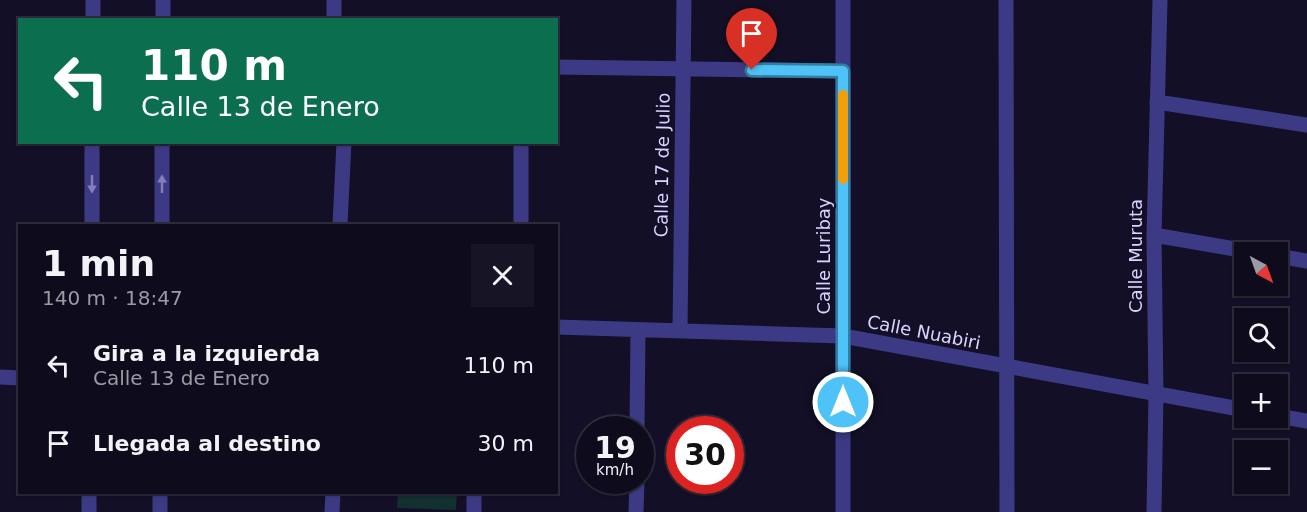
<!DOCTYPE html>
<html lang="es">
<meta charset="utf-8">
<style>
:root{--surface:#0e0b1c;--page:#171425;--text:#f1f3f6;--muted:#9b9ba3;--line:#2e2b3b}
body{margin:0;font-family:"DejaVu Sans",sans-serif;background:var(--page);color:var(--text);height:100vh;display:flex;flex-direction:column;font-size:22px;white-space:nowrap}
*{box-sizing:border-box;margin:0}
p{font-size:20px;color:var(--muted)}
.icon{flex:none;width:33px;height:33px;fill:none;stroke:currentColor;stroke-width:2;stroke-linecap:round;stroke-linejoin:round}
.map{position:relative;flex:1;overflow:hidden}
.details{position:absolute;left:18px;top:224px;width:540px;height:270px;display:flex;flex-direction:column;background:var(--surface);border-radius:0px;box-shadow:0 2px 4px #0004,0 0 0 2px var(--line)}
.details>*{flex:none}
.banner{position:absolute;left:18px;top:18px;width:540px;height:126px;border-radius:0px;box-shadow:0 2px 4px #0004,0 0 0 2px var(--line);background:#0b6e4f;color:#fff;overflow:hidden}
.needle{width:39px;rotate:139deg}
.tools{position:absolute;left:1234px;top:242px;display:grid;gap:12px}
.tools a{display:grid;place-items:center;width:54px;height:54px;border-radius:0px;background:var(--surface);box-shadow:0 2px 4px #0004,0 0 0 2px var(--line);font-size:30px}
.speed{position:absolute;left:576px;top:416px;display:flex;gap:12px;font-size:30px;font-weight:700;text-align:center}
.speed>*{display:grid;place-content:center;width:78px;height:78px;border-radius:50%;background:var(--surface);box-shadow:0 2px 4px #0004,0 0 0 2px var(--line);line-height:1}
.speed small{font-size:15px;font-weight:400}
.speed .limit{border:9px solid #d22;background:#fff;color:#111}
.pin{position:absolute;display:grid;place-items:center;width:51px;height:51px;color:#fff;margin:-62px -26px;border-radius:50% 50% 50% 0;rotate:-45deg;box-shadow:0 0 6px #0007}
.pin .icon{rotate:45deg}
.me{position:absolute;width:66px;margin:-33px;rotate:0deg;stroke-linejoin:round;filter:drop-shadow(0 0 4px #0008)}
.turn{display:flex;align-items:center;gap:21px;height:126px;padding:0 24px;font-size:27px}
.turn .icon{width:78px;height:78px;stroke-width:2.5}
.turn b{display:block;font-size:42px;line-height:51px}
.round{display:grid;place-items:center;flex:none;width:63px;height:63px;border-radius:0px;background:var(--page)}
.headline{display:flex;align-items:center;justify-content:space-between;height:102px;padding:0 24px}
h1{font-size:36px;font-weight:800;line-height:45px}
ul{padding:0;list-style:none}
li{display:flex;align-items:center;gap:18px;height:78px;padding:0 24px}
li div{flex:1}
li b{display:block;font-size:22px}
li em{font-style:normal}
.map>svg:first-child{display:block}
.green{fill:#12302f}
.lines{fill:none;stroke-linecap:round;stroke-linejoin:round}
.minor{stroke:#3d3a85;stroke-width:15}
.oneway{fill:#837fbc}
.route-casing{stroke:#337fa1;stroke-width:15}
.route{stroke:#4fc3f7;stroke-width:10}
.slow{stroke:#f59e0b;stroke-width:10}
.labels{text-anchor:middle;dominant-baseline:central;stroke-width:4.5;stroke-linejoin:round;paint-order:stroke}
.street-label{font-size:18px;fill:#d9d4ff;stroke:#130f26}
</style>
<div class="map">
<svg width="1307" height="512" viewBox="0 0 1307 512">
<rect width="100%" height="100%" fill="#130f26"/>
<path class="green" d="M 398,492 L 457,492 L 456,510 L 397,508 Z"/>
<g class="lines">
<path class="minor" d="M 1006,0 L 1007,512
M 93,20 L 93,0
M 163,20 L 163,0
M 334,20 L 334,0
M 556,67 L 843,71
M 1157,102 L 1307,125
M 92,225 L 92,142
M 162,225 L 162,142
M 340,225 L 344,142
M 521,225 L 521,142
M 1154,235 L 1252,252
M 1278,256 L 1307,261
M 556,327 L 843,336 L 1245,410
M 680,331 L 684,0
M 0,377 L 20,378
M 1278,416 L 1307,421
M 637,429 L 638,330
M 474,492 L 474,512
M 89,512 L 89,492
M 160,512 L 160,492
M 332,512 L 333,492
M 636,512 L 637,480
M 843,512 L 843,0
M 1154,512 L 1156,395 L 1154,235 L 1160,0"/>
</g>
<defs><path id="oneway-solid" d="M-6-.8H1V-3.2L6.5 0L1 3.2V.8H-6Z" transform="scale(1.5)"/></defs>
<g class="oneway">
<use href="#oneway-solid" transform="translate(92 184) rotate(90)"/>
<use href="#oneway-solid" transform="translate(162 184) rotate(-90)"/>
</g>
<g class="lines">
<g class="route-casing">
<path id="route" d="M 752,70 L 843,71 L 843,402"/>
</g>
<use href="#route" class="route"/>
<path class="slow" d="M 843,179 L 843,95"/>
</g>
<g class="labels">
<g class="street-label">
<text transform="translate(662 165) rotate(-89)">Calle 17 de Julio</text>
<text transform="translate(823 256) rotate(-90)">Calle Luribay</text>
<text transform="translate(1135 256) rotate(-90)">Calle Muruta</text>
<text transform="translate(924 332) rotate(11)">Calle Nuabiri</text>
</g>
</g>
</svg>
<div class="tools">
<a><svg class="needle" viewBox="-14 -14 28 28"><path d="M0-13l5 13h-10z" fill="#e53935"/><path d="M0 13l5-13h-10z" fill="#9b9ba3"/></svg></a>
<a><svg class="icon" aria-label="search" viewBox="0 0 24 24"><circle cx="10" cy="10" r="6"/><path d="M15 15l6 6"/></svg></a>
<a>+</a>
<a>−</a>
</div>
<div class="speed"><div>19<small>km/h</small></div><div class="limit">30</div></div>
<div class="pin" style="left:752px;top:70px;background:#d93025"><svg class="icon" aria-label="arrive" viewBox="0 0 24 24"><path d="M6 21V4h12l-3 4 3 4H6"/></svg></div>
<svg class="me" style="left:843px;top:402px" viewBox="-20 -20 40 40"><circle r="17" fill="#4fc3f7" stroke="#fff" stroke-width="3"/><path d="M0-11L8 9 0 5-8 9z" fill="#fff"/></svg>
<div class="banner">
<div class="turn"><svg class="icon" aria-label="left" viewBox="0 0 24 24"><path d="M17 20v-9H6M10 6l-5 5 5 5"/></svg><div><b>110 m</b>Calle 13 de Enero</div></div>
</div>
<section class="details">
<div class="headline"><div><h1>1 min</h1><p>140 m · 18:47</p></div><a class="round"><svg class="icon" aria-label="close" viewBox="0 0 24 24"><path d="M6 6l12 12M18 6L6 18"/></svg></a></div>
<ul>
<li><svg class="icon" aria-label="left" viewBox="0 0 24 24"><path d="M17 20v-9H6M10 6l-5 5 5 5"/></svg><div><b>Gira a la izquierda</b><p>Calle 13 de Enero</p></div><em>110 m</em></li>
<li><svg class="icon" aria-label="arrive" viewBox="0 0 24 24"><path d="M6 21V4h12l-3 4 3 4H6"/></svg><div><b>Llegada al destino</b></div><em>30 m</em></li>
</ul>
</section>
</div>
